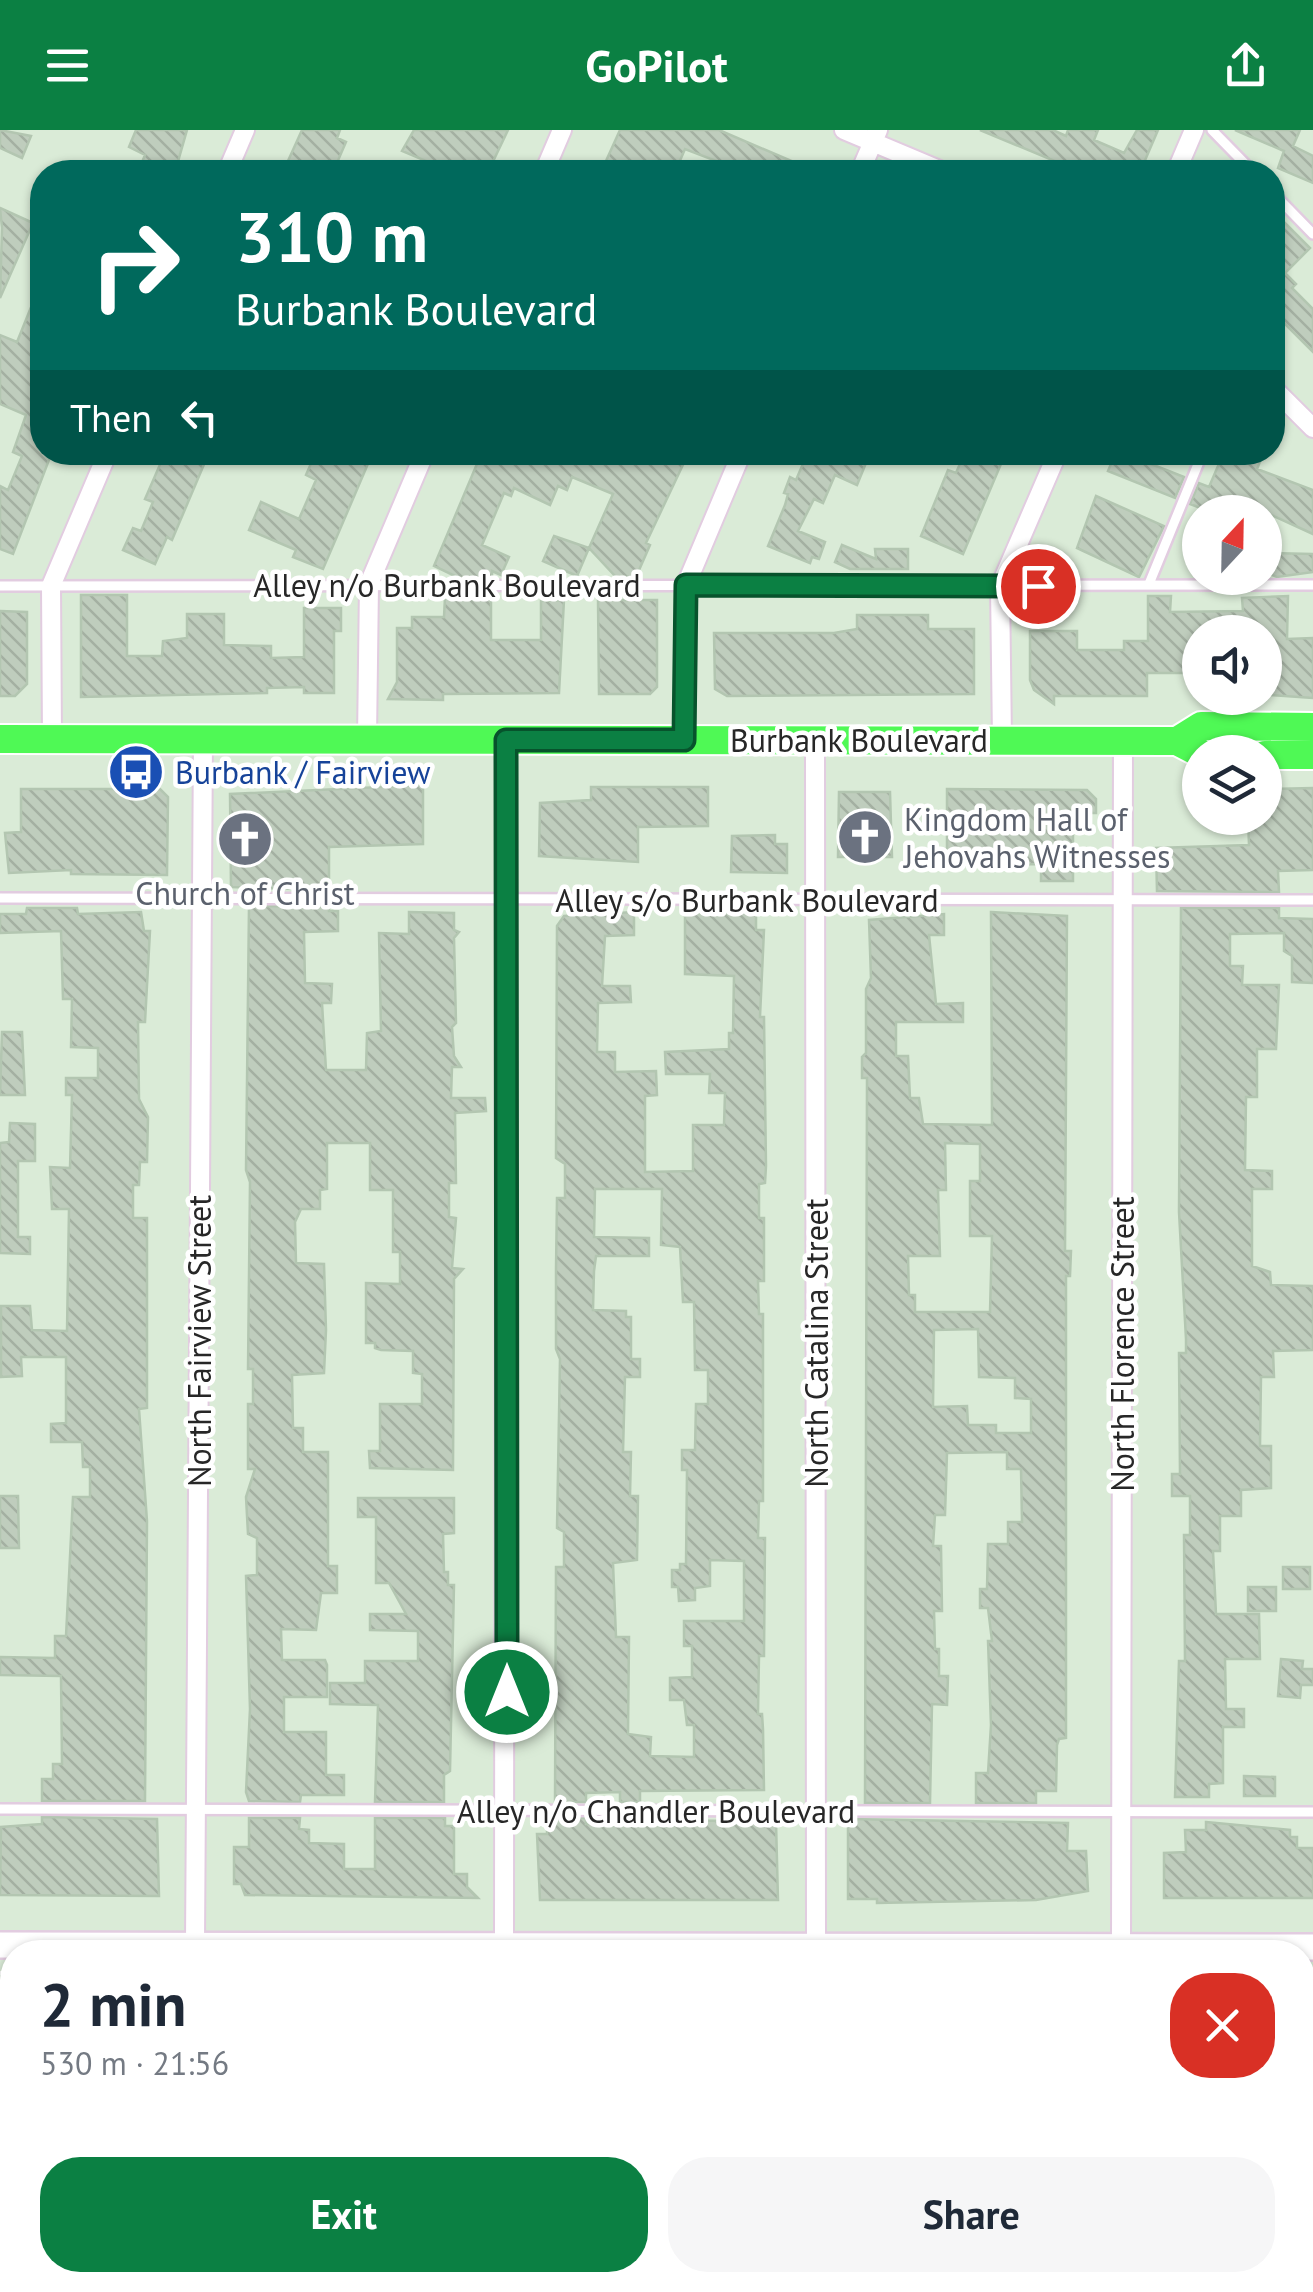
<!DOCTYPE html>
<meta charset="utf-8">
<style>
:root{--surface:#fff;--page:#f6f6f7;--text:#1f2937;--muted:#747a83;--accent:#0b8043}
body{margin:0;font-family:"PT Sans",sans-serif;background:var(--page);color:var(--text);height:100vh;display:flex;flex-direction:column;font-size:38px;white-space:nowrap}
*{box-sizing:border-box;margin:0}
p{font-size:32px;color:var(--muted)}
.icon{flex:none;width:55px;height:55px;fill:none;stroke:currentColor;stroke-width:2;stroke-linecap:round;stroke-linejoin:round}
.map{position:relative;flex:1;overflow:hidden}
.sheet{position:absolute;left:0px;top:1810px;width:1315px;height:352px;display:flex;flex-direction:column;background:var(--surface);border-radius:40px 40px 0 0;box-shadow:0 2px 8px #0004}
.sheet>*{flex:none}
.guide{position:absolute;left:30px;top:30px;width:1255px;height:305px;border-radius:40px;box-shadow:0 2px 8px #0004;background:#00695c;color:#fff;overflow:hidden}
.needle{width:65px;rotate:22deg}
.tools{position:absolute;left:1182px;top:365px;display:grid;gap:20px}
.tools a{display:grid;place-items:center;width:100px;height:100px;border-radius:50%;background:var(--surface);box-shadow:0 2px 8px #0004;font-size:50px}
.pin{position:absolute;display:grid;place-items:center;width:85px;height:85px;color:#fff;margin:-42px;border:5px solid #fff;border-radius:50%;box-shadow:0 2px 10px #0007}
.me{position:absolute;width:110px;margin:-55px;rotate:0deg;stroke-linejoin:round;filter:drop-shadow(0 0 8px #0008)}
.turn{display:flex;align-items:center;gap:35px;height:210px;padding:0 40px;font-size:45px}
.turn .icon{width:130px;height:130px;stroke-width:2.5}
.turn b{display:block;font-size:70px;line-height:85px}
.then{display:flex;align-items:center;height:95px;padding:0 40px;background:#0003;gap:20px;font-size:38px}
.round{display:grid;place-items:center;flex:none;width:105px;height:105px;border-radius:40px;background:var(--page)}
.head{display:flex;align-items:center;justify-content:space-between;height:170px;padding:0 40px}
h1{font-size:60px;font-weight:800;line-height:75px}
.primary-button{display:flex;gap:20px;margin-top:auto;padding:20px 40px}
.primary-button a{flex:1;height:115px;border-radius:40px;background:var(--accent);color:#fff;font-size:40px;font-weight:800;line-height:115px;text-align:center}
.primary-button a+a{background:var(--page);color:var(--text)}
header{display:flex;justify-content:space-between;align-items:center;height:130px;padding:0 40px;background:var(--accent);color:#fff;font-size:45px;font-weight:800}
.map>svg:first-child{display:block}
.building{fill:url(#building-back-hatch);stroke:#b3c6b1;stroke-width:2.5;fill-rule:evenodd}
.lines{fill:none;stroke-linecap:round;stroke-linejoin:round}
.service-casing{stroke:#e2cce0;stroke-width:14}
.minor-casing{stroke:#e2cce0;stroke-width:22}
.secondary-casing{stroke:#e2cce0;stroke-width:30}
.primary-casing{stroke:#fff;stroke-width:32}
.path{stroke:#fff;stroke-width:4;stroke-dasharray:8 5;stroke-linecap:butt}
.service{stroke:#fff;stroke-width:9}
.minor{stroke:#fff;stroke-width:18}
.secondary{stroke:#fff;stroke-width:25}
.primary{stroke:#4ff955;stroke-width:28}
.route-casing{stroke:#07532c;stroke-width:25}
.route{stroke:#0b8043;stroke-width:18}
.labels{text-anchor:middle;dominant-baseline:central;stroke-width:9;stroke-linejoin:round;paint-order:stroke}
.street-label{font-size:32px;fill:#272727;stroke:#fff}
.transit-label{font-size:32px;fill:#164399;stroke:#fff;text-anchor:start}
.worship-label{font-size:32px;fill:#5b616d;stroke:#fff;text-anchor:start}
</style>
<header><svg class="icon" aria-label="menu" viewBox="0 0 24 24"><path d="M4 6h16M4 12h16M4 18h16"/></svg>GoPilot<svg class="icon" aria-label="share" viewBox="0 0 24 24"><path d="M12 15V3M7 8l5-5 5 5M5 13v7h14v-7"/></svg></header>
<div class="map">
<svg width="1313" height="2162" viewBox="0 0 1313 2162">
<defs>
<pattern id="building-back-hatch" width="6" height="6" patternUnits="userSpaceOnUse" patternTransform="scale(2.5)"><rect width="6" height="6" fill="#bfcdbd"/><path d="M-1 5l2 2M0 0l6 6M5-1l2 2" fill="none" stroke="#a4b0a2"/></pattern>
</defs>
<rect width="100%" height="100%" fill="#daebd7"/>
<path class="building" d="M 0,0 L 31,6 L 22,28 L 0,18 Z
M 136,0 L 187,0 L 175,42 L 138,42 L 145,25 L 129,17 Z
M 302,0 L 340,0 L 337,8 L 346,12 L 333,42 L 283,42 Z
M 414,0 L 508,0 L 488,42 L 452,42 L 402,21 Z
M 620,0 L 719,0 L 817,42 L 745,42 L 685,19 L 675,42 L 601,42 Z
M 980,0 L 1053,0 L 1066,6 L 1068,0 L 1098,0 L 1094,10 L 1124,23 L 1137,0 L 1158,0 L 1140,42 L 1081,42 Z
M 1235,0 L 1300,0 L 1293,16 L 1313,26 L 1313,53 L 1278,38 L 1284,21 Z
M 0,78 L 33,93 L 0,168 L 2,98 Z
M 1272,80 L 1310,118 L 1285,143 L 1296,154 L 1292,158 L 1313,179 L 1313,222 L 1272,181 Z
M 42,150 L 42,322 L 52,322 L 13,424 L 0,419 L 0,356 L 8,360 L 22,326 L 13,322 L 26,285 L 0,274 L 0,205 L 17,212 Z
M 175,322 L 202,322 L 199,330 L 205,332 L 172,410 L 167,407 L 155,434 L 123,420 L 133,398 L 141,401 L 153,372 L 145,369 L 162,330 L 170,334 Z
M 316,322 L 329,327 L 331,322 L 373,322 L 323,439 L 293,427 L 296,420 L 249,400 L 261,372 L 299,389 L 316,350 L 306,345 Z
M 482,322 L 689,322 L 646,413 L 650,415 L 636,447 L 616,447 L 589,418 L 613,364 L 572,347 L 567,360 L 558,356 L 550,375 L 514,358 L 511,366 L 504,363 L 482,415 L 509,427 L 501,445 L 492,441 L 492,448 L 459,448 L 434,436 Z
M 808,322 L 852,322 L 850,327 L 866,333 L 857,355 L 835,345 L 823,373 L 814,369 L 798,401 L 825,412 L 819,429 L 812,427 L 810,433 L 768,416 L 785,375 L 788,364 L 784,363 L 790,347 L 796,350 Z
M 965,322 L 1006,322 L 963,424 L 921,406 L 948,340 L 956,343 Z
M 1116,322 L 1156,322 L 1151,334 L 1184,347 L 1175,368 L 1108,341 Z
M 1224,322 L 1264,322 L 1257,339 L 1313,360 L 1313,404 L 1265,382 L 1211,382 L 1190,374 L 1199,353 L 1209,357 Z
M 1096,366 L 1164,396 L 1139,447 L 1077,418 Z
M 554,406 L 589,418 L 577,446 L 543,431 Z
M 842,415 L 876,429 L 875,419 L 908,419 L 908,439 L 850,439 L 835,432 Z
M 1265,423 L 1313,424 L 1313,442 L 1277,447 L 1265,442 Z
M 81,465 L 127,465 L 127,526 L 162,526 L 163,511 L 187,508 L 187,484 L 224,484 L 224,515 L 271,516 L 271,528 L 304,527 L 304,478 L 341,478 L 341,501 L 334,501 L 334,563 L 304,563 L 304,557 L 267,558 L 267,563 L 81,567 Z
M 1148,466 L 1171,466 L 1170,482 L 1243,481 L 1242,468 L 1288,466 L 1287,509 L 1313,508 L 1313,568 L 1270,565 L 1268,502 L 1200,502 L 1200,543 L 1147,543 L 1147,566 L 1054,566 L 1054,574 L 1034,560 L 1030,550 L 1030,501 L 1077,501 L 1077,520 L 1124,520 L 1124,511 L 1148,511 Z
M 445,467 L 491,467 L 491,510 L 541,510 L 541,471 L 564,470 L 559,563 L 443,564 L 443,570 L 388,569 L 397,552 L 397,498 L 412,498 L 412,487 L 444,487 Z
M 598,470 L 657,470 L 657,557 L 650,564 L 599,564 Z
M 0,481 L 27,482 L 27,554 L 15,566 L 0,566 Z
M 857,485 L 928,485 L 928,499 L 974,499 L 974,564 L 727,566 L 715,559 L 714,503 L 834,503 L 857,499 Z
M 423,655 L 423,714 L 329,717 L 329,760 L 231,757 L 230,664 Z
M 591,657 L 708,657 L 708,696 L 638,697 L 638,732 L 539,726 L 540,673 L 591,670 Z
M 1313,658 L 1313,740 L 1278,741 L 1279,762 L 1157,761 L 1156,718 L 1249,715 L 1248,688 L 1265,688 L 1265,659 Z
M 21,659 L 160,659 L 168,667 L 167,745 L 71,744 L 71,740 L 9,743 L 5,703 L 21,702 Z
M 947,659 L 1087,660 L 1096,669 L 1096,683 L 1073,683 L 1073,751 L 1041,751 L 1041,734 L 947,736 Z
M 839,662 L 890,662 L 892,727 L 838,727 Z
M 775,705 L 775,714 L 787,714 L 787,743 L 731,742 L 732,706 Z
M 249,776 L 329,777 L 329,781 L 338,781 L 338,801 L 304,802 L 305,853 L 332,854 L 331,873 L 322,873 L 326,940 L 366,940 L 367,903 L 381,901 L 379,803 L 409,804 L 409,782 L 454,783 L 454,800 L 459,802 L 454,808 L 456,893 L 452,897 L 454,926 L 461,937 L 452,937 L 451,968 L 485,968 L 486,981 L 455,983 L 456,1053 L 449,1053 L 449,1087 L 456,1088 L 452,1138 L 463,1139 L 454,1149 L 453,1340 L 370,1338 L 369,1321 L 380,1321 L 380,1274 L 422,1274 L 422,1244 L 413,1243 L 413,1221 L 381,1220 L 375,1218 L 375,1213 L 366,1213 L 366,1153 L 400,1154 L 400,1122 L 393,1122 L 393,1060 L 370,1060 L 370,1013 L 327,1013 L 327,1059 L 320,1060 L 320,1079 L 301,1079 L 295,1092 L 296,1133 L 324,1134 L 326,1200 L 324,1243 L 292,1245 L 293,1298 L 303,1298 L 303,1322 L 328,1322 L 328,1436 L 337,1436 L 337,1463 L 321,1463 L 316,1500 L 281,1499 L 282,1530 L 325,1530 L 327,1535 L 327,1567 L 284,1567 L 284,1602 L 326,1602 L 326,1645 L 344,1645 L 344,1665 L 301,1665 L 300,1672 L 249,1671 L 246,1662 L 250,1579 L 246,1446 L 257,1445 L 257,1408 L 248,1404 L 246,1367 L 255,1339 L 248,1339 L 248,1274 L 253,1274 L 253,1239 L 248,1239 L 250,1052 L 246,1040 Z
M 27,778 L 77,778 L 78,784 L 141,782 L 144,801 L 150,801 L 145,892 L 138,892 L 139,969 L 148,987 L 147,1032 L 140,1032 L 139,1055 L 133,1055 L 133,1088 L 147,1088 L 147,1278 L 139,1279 L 147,1391 L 145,1671 L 42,1671 L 42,1649 L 53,1649 L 53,1634 L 62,1634 L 61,1546 L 0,1545 L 0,1527 L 55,1528 L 55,1506 L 66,1506 L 73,1367 L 90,1367 L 90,1337 L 83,1337 L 82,1312 L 51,1312 L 51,1294 L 66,1293 L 66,1227 L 21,1227 L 22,1246 L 1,1247 L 1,1176 L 30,1176 L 32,1200 L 67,1201 L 69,1079 L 52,1079 L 50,1037 L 70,1038 L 72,965 L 66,965 L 66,948 L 98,948 L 98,918 L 71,917 L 72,869 L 63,869 L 61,801 L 0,803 L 0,784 L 26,784 Z
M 1181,778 L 1279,778 L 1279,788 L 1313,789 L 1313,853 L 1292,852 L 1292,826 L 1284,821 L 1284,803 L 1230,804 L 1230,836 L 1243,836 L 1242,855 L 1279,855 L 1276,919 L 1257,919 L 1257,967 L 1246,967 L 1245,1040 L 1272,1041 L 1272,1059 L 1252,1059 L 1252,1136 L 1270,1142 L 1271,1155 L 1313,1156 L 1313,1220 L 1273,1221 L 1274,1247 L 1261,1247 L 1260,1316 L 1271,1316 L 1271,1358 L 1241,1360 L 1241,1386 L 1220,1386 L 1220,1421 L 1213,1421 L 1216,1484 L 1259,1484 L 1260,1529 L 1225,1529 L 1226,1579 L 1244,1579 L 1244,1597 L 1223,1597 L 1223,1653 L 1209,1654 L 1209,1667 L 1175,1667 L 1179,1531 L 1185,1531 L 1184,1405 L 1190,1405 L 1190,1366 L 1172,1366 L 1172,1344 L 1180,1344 L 1179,1223 L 1186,1223 L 1186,1209 L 1179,1082 Z
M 634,782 L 634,805 L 605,806 L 602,856 L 630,856 L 631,872 L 598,873 L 597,922 L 615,922 L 615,942 L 656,941 L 657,965 L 645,966 L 645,1042 L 693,1041 L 693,995 L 724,995 L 725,963 L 709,963 L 710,944 L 666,944 L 665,922 L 729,919 L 729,903 L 733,903 L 734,846 L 685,844 L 685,783 L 756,783 L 756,800 L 764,800 L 760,887 L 764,887 L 766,1036 L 765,1053 L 759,1054 L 759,1088 L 764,1088 L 764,1151 L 758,1151 L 759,1184 L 763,1184 L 763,1371 L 759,1371 L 758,1408 L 765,1408 L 764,1526 L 759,1526 L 758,1584 L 762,1584 L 763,1599 L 764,1660 L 640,1661 L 640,1672 L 620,1672 L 620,1662 L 586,1663 L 586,1672 L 555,1672 L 556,1437 L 564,1437 L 564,1402 L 557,1398 L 560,1229 L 556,1219 L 556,1138 L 557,1068 L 565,1068 L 565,1034 L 556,1028 L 557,796 L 564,786 ZM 595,1059 L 662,1059 L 661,1115 L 680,1117 L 683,1172 L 694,1172 L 695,1240 L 708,1240 L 708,1274 L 696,1274 L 695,1320 L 682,1320 L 682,1340 L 687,1340 L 686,1434 L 680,1434 L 680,1440 L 672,1440 L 672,1457 L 678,1457 L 679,1471 L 695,1470 L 695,1458 L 710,1456 L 710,1430 L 744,1431 L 744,1491 L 684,1491 L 684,1516 L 692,1516 L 692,1547 L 670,1548 L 670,1570 L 684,1570 L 687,1595 L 694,1595 L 694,1627 L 650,1626 L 651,1607 L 628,1604 L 629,1507 L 616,1507 L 613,1433 L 637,1430 L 638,1366 L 630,1366 L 631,1322 L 623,1322 L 625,1247 L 640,1247 L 640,1229 L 631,1229 L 631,1187 L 626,1187 L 626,1181 L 593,1180 L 594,1141 L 596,1126 L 649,1126 L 649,1108 L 594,1107 Z
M 991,782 L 1067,786 L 1065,1121 L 1071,1121 L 1070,1146 L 1066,1146 L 1066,1608 L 1059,1609 L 1057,1615 L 1056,1661 L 1036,1661 L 1036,1673 L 976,1673 L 976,1643 L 988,1643 L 991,1595 L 988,1511 L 992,1511 L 988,1478 L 980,1478 L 980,1459 L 987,1459 L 988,1414 L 1008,1414 L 1008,1392 L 1022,1392 L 1021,1339 L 1007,1339 L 1007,1322 L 947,1323 L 945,1385 L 935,1385 L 933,1416 L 941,1416 L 942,1481 L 934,1481 L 935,1519 L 939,1519 L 939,1546 L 948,1546 L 947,1575 L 932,1574 L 930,1673 L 865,1673 L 867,948 L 862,948 L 862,927 L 866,923 L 866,859 L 871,848 L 869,790 L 944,784 L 944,805 L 929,805 L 936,874 L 963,873 L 963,892 L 896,892 L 896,926 L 908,926 L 910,968 L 919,968 L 923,994 L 992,995 ZM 945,1013 L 980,1014 L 980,1051 L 970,1051 L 970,1106 L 992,1106 L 990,1182 L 915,1182 L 915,1165 L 909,1165 L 908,1126 L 940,1126 L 938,1060 L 946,1060 ZM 978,1199 L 979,1247 L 1015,1248 L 1015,1268 L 1031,1269 L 1031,1303 L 996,1303 L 996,1295 L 968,1295 L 967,1276 L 933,1277 L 934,1200 Z
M 2,902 L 22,902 L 25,965 L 0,965 Z
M 10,993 L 35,994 L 35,1031 L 18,1031 L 18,1107 L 30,1107 L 30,1124 L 0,1123 L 0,1013 L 9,1012 Z
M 0,1366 L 18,1366 L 19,1418 L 0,1418 Z
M 358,1368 L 454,1368 L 454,1403 L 443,1404 L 444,1442 L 448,1442 L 448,1455 L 454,1455 L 450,1641 L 444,1645 L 444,1672 L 375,1672 L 378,1575 L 330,1574 L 330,1553 L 365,1553 L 365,1531 L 418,1531 L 418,1501 L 370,1500 L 370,1484 L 406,1484 L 389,1453 L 376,1453 L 376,1387 L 358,1387 Z
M 1283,1437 L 1310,1437 L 1310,1459 L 1283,1459 Z
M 1248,1457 L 1276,1457 L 1276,1481 L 1248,1481 Z
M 1281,1529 L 1303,1531 L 1302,1539 L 1313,1539 L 1313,1555 L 1301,1555 L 1300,1568 L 1278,1566 Z
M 1244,1646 L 1275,1647 L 1275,1666 L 1244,1666 Z
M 42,1687 L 157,1689 L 159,1766 L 0,1765 L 1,1697 L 42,1694 Z
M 249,1688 L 300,1688 L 299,1699 L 309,1700 L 309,1713 L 344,1714 L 344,1739 L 375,1739 L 375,1688 L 445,1688 L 445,1696 L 454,1696 L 454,1744 L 467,1744 L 467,1757 L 478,1768 L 245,1765 L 241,1754 L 234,1754 L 234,1717 L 249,1717 Z
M 555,1688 L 586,1688 L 586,1694 L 619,1694 L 619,1689 L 776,1692 L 778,1770 L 540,1770 L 537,1704 L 547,1704 L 547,1689 Z
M 848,1689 L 1068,1693 L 1067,1721 L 1086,1721 L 1088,1761 L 1036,1770 L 877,1773 L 877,1769 L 848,1769 Z
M 1206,1692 L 1290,1700 L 1290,1707 L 1297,1707 L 1297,1718 L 1313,1718 L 1313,1768 L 1164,1768 L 1164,1723 L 1186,1722 L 1185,1700 L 1206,1700 Z"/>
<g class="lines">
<g class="service-casing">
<path id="service" d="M 1212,0 L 1253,42
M 1272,62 L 1313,104
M 1149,454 L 1203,322
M 0,456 L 1313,455
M 0,768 L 1313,770
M 0,1679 L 1313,1682
M 0,2033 L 12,2033
M 1302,2034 L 1313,2034"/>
</g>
<g class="minor-casing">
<path id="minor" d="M 844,0 L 944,42
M 227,42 L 245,0
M 544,42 L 562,0
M 860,42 L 878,0
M 1176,42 L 1194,0
M 1272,257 L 1313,298
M 52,609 L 51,456 L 108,322
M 367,609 L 369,454 L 425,322
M 684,610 L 686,455 L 742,322
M 1002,610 L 1000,456 L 1058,322
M 815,611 L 816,1815
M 195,1814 L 203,608
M 504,1816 L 505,610
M 1121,1817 L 1123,611
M 199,2162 L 199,2150
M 504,2162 L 504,2150
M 814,2162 L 814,2150
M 1123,2162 L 1123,2150"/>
</g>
<g class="secondary-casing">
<path id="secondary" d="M 0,1815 L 1313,1817
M 0,1874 L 12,1874
M 1302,1875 L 1313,1875"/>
</g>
<g class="primary-casing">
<path id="primary" d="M 0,609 L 1177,611 L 1200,623
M 1177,611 L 1201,596 L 1313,597
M 1265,625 L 1313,625"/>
</g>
<path class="path" d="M 0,1843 L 12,1842
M 1302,1848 L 1313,1848"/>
<use href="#service" class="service"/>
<use href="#minor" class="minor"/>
<use href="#secondary" class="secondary"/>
<use href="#primary" class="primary"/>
</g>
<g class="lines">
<g class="route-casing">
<path id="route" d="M 507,1562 L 506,610 L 684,610 L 686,455 L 1038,456"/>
</g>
<use href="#route" class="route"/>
</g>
<defs>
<g id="bus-disc" transform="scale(2.875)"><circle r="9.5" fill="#1a4fb4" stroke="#fff"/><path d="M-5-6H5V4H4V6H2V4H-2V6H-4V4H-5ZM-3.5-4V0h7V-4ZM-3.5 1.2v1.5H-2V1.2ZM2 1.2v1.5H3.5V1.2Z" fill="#fff"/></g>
<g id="church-disc" transform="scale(2.875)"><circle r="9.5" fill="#6b7280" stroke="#fff"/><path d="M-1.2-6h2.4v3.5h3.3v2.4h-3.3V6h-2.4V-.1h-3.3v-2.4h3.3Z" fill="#fff"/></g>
</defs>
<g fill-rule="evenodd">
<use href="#bus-disc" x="136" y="642"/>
<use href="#church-disc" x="865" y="707"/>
<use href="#church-disc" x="245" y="709"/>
</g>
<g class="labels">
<g class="street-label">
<text x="447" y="455">Alley n/o Burbank Boulevard</text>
<text x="859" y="610">Burbank Boulevard</text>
<text x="747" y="770">Alley s/o Burbank Boulevard</text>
<text transform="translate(199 1211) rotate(-90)">North Fairview Street</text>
<text transform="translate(816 1213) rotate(-90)">North Catalina Street</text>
<text transform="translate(1122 1214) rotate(-90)">North Florence Street</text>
<text x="656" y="1681">Alley n/o Chandler Boulevard</text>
</g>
<g class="transit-label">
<text x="175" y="642">Burbank / Fairview</text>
</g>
<g class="worship-label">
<text x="904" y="689">Kingdom Hall of<tspan x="904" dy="37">Jehovahs Witnesses</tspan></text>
<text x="245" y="763" text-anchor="middle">Church of Christ</text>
</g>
</g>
</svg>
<div class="tools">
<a><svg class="needle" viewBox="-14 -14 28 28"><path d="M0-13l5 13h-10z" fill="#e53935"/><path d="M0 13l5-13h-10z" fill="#747a83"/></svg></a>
<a><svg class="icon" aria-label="sound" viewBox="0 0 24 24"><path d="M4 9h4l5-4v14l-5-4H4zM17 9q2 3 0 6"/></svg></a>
<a><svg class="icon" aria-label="layers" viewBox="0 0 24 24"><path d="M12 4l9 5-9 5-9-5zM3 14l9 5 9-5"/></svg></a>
</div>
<div class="pin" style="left:1038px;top:456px;background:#d93025"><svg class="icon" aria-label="arrive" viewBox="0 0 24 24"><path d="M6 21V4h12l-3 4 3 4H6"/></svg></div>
<svg class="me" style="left:507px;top:1562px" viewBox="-20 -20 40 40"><circle r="17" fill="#0b8043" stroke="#fff" stroke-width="3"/><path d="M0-11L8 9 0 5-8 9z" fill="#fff"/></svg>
<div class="guide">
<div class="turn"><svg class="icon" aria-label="right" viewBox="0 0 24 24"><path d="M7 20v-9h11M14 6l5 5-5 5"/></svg><div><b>310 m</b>Burbank Boulevard</div></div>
<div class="then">Then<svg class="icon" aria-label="left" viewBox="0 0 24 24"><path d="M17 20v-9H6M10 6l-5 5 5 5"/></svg></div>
</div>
<section class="sheet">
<div class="head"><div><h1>2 min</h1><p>530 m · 21:56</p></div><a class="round" style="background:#d93025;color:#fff"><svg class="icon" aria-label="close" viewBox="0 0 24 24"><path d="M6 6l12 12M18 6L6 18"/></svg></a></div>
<div class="primary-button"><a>Exit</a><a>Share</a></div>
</section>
</div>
